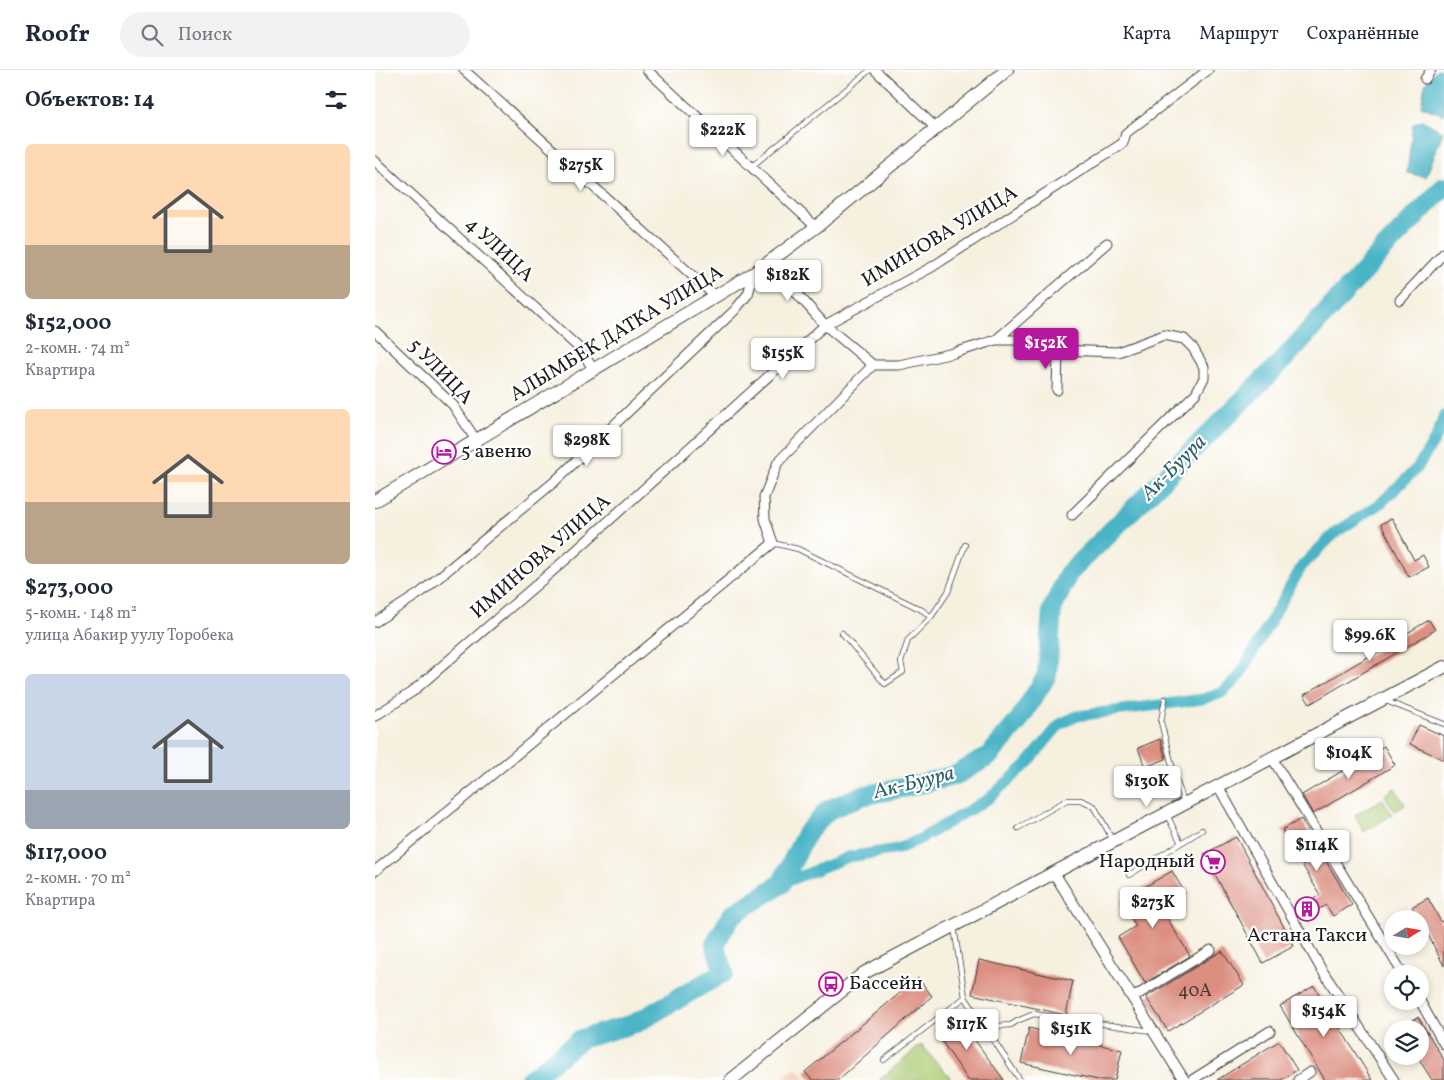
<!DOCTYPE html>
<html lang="ru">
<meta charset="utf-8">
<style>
:root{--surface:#fff;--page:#f2f2f3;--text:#1f2937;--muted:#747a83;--line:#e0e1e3;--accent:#b5179e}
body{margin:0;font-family:Vollkorn,serif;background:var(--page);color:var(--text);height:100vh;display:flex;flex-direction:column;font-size:19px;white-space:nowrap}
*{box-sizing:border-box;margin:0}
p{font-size:16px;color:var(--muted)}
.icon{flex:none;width:28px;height:28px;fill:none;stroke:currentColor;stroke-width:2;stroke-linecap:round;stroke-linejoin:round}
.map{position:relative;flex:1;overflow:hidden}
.side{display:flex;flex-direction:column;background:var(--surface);width:375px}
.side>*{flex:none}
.needle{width:32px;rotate:79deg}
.tools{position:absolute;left:1009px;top:840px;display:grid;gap:10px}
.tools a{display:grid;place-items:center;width:45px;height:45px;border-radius:50%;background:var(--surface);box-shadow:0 2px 8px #0003;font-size:25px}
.price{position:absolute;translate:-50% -42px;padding:0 11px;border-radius:5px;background:#fff;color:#222;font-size:16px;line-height:32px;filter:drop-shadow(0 1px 2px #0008)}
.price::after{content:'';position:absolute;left:50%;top:30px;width:15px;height:11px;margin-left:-8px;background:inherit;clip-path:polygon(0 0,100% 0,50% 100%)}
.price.current{background:var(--accent);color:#fff}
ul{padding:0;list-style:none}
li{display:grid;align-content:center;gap:10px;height:265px;padding:0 25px}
li span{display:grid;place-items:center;height:155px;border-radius:8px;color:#555}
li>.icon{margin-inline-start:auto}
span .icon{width:90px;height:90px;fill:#fffc;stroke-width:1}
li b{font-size:21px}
h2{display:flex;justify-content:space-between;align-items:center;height:60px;padding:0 25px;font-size:21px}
header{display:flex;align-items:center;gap:30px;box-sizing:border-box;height:70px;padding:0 25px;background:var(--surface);border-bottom:1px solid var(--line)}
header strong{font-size:24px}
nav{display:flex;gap:28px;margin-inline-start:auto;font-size:18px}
.search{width:350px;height:45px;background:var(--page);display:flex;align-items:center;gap:12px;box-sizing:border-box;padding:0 18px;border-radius:28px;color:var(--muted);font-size:19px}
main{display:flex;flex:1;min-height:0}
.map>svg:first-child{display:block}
.built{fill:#f5d2c2}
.green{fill:#abcb74;stroke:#647448}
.water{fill:#49b4c6;stroke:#326871}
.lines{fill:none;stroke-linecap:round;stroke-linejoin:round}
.canal{stroke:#49b4c6;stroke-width:11}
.river{stroke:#49b4c6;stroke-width:20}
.building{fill:#dc8e80}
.service-casing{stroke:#3d3c39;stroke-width:6}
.minor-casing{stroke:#3d3c39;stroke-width:11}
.tertiary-casing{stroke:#3d3c39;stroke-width:12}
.secondary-casing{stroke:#3d3c39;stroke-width:14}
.service{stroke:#fff;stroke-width:4.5}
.minor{stroke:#fff;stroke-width:9}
.tertiary{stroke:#fff;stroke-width:10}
.secondary{stroke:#fff;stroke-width:12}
.labels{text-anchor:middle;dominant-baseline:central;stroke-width:4.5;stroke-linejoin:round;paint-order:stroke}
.number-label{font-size:18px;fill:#4c3835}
.street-label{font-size:20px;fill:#1c1c1c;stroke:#fff}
.poi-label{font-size:20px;fill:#1c1c1c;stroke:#fff;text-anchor:start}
.water-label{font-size:21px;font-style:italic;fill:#306068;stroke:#fff}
</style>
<header>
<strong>Roofr</strong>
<div class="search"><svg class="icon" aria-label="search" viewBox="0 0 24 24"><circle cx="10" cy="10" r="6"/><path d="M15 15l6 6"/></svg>Поиск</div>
<nav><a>Карта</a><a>Маршрут</a><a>Сохранённые</a></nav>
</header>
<main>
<section class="side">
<h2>Объектов: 14<svg class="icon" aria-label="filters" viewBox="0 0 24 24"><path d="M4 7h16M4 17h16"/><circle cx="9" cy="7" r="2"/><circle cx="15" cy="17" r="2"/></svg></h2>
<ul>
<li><span style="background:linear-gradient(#ffd9b3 65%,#b9a48a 0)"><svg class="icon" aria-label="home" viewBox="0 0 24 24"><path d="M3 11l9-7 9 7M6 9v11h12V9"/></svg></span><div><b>$152,000</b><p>2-комн. · 74 m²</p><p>Квартира</p></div></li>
<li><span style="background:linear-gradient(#ffd9b3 60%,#b9a48a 0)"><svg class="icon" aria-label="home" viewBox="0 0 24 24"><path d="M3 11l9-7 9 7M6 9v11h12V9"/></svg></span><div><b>$273,000</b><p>5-комн. · 148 m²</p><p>улица Абакир уулу Торобека</p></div></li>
<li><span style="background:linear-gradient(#c9d6e8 75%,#9aa5b1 0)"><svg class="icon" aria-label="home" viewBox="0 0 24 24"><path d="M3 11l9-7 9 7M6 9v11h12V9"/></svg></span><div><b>$117,000</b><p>2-комн. · 70 m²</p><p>Квартира</p></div></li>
</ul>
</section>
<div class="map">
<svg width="1069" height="1010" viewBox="0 0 1069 1010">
<rect width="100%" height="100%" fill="#fff"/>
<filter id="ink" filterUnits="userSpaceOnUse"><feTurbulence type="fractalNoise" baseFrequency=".02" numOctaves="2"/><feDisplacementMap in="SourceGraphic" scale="10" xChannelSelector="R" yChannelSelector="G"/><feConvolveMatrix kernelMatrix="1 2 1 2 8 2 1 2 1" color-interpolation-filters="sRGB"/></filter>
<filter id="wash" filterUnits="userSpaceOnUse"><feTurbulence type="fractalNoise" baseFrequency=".0096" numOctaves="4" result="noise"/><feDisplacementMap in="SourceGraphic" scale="20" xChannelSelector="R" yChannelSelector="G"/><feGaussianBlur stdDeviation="1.12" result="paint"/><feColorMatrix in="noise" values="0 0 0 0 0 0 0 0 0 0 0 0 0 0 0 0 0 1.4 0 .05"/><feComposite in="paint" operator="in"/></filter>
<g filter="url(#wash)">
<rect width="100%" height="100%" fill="#f6f0df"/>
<path class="built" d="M421,997L432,1010H406Z"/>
<path class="green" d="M1020,718L1030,735L1019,742L1010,725Z
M1008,729L1017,745L989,762L980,745Z
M546,975L575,1007L574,1010H504Z"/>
<path class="water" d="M1061,0H1069V45L1046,36L1050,14Z
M1047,50L1068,62L1051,107L1032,103L1038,54Z"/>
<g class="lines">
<path class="canal" d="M406,814L473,787L523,779L547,768L613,729L652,694L685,654L702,646L828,629L847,623L863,608L927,496L960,463L1006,433L1042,398L1061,368L1069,346"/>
<path class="river" d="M154,1010L206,969L261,953L349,902L340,874L357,845L406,814L431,764L453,740L486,726L537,716L581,705L614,686L643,652L672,605L677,540L693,504L909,289L1008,180L1069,117"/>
</g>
<g id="blocks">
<path class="building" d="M1017,448L1039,490L1048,485L1054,497L1034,507L1006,454Z
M1054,550L1060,560L935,634L929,625Z
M1044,655L1069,666V690L1035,674Z
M785,669L791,689L770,697L763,678Z
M1009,676L1020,695L938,744L927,725Z
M926,749L977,835L958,846L951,835L930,847L925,837L945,825L907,760Z
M861,767L919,876L888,893L829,784Z
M797,801L810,823L786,838L815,886L770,913L743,867L761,856L746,831Z
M1053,828L1066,852L1069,851V896L1045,849L1037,837Z
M847,881L869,915L793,961L771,927Z
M604,890L698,911L691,945L597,924Z
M543,908L557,926L463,1010H437L430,1002Z
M939,916L997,1010H950L905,936Z
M580,943L629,1010H593L560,961Z
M1043,947L1069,990V1010H1057L1045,991V959H1024Z
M654,958L747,980L740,1010H723L646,993Z
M904,971L922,1000L906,1010H842Z"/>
</g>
</g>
<g filter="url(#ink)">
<use href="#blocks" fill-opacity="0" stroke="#3d3c39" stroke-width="1"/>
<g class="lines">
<g class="service-casing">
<path id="service" d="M376,97L495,0
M398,473L423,479L547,540L556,547
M467,563L510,614L528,602L526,592L533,570L556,547L573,522L590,475
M790,629L786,652L799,704L809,732
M1011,631L1069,654
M792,745L806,773
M643,758L692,730H706L719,736L738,770
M754,805L827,760
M579,857L590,927L645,1010
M610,957L636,955L642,951L659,944L776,961
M509,990L590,927"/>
</g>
<g class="minor-casing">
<path id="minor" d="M89,0L340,226
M272,0L441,157
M500,0L561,58
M1050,9L1056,0
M0,91L205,279L219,300
M394,192L450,255L498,295H524L579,283L621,270H646L683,280L743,282L789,265L809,269L818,278L829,297V308L821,323L697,445
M1025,230L1069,183
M0,261L78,335L101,370
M621,270L732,173
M682,320L683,280
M0,552L45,523L179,412L360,240L373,224L379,203
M0,646L37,622L196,485L450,255L557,197L748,73L751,63L833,0
M897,688L1028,904
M843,716L945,897L1019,1010
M0,801L398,473L390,449L389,427L403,392L498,295
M757,928L836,880
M1045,931L1069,974
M817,1010L895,961
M923,1010L935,1002"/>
</g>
<g class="tertiary-casing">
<path id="tertiary" d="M679,803L809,1010"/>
</g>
<g class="secondary-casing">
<path id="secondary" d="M0,431L379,203L441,157L632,0
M356,1010L489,903L1069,597"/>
</g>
<use href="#service" class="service"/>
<use href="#minor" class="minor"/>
<use href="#tertiary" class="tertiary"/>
<use href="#secondary" class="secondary"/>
</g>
</g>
<defs>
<g id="hotel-ring" transform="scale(1.25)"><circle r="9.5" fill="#fff" stroke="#b5179e" stroke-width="1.5"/><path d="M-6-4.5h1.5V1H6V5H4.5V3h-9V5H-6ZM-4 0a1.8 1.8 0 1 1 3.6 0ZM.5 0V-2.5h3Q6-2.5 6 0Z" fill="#b5179e"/></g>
<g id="supermarket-ring" transform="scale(1.25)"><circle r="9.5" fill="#fff" stroke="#b5179e" stroke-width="1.5"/><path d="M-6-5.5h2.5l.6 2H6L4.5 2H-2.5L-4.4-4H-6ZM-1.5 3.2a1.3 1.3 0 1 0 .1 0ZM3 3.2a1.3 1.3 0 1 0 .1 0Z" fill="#b5179e"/></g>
<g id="building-ring" transform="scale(1.25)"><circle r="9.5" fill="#fff" stroke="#b5179e" stroke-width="1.5"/><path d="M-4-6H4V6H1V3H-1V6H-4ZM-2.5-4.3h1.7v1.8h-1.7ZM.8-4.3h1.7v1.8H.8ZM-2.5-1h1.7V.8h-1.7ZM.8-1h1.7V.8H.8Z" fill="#b5179e"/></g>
<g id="bus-ring" transform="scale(1.25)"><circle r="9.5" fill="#fff" stroke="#b5179e" stroke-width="1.5"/><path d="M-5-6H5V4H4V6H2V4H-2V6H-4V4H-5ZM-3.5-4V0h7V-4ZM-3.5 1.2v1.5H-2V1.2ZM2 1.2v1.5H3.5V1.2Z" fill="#b5179e"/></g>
</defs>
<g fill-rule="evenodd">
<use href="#hotel-ring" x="69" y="382"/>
<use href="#supermarket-ring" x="838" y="792"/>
<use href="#building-ring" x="932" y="839"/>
<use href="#bus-ring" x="456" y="914"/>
</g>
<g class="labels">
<g class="number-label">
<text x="820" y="921">40А</text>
</g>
<g class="street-label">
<text transform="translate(565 167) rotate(-31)">ИМИНОВА УЛИЦА</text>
<text transform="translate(124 180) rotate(43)">4 УЛИЦА</text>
<text transform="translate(242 264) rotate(-31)">АЛЫМБЕК ДАТКА УЛИЦА</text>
<text transform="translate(65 302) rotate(46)">5 УЛИЦА</text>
<text transform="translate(166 487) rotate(-41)">ИМИНОВА УЛИЦА</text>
</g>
<g class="poi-label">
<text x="86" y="382">5 авеню</text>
<text x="820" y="792" text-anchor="end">Народный</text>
<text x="932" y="866" text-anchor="middle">Астана Такси</text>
<text x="474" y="914">Бассейн</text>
</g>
<g class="water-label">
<text transform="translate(799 398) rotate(-45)">Ак-Буура</text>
<text transform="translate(539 713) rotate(-14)">Ак-Буура</text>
</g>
</g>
</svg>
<div class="tools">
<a><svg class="needle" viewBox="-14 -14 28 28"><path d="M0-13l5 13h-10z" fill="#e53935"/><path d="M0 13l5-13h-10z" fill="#747a83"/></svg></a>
<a><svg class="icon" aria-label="locate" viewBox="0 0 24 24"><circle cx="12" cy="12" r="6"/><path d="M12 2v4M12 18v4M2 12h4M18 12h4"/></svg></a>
<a><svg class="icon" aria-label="layers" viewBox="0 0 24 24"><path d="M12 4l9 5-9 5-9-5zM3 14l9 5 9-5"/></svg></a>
</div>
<b class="price" style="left:348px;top:87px">$222K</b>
<b class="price" style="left:206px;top:122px">$275K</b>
<b class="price" style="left:413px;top:232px">$182K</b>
<b class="price current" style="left:671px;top:300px">$152K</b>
<b class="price" style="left:408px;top:310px">$155K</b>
<b class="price" style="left:212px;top:397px">$298K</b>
<b class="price" style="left:995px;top:592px">$99.6K</b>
<b class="price" style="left:974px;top:710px">$104K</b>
<b class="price" style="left:772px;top:738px">$130K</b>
<b class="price" style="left:942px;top:802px">$114K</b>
<b class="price" style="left:778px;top:859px">$273K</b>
<b class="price" style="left:949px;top:968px">$154K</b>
<b class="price" style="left:592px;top:981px">$117K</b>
<b class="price" style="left:696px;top:986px">$151K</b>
</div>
</main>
